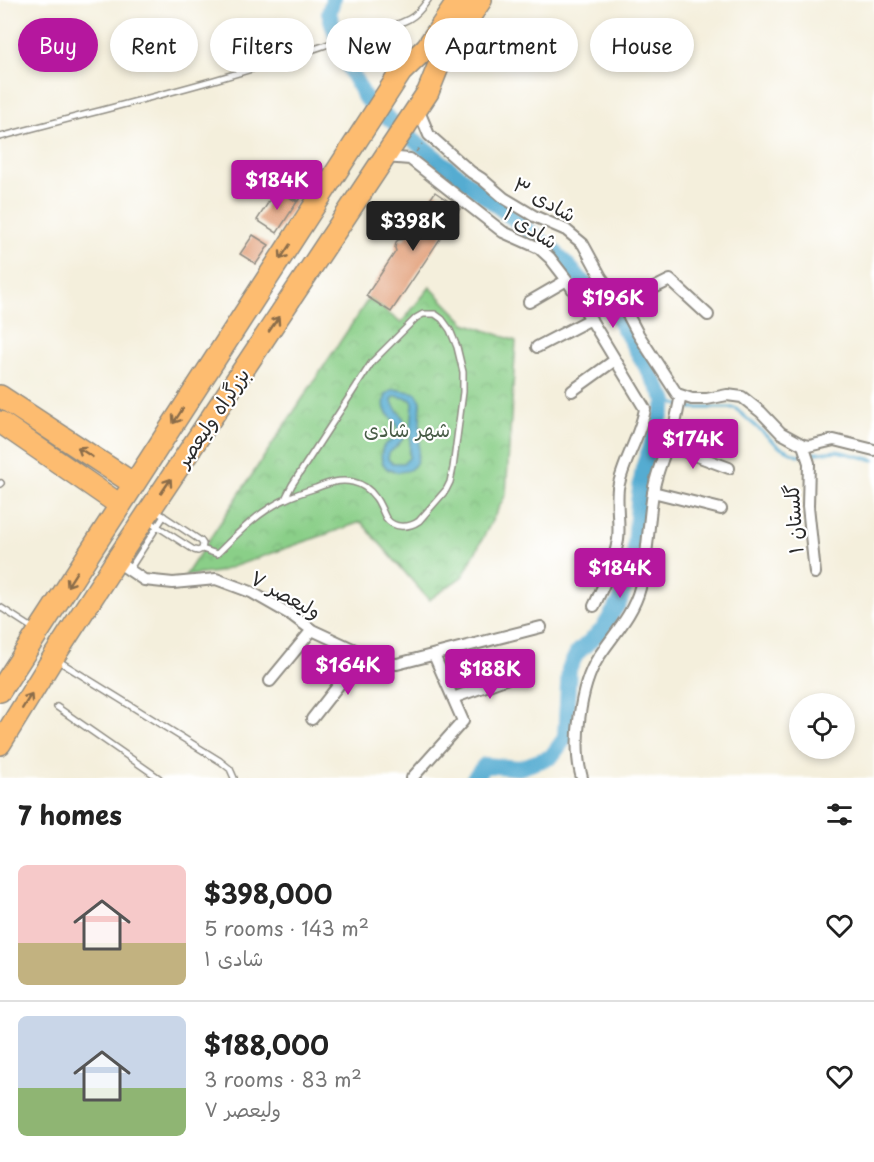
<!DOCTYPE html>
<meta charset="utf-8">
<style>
:root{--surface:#fff;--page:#f2f2f2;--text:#222;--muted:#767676;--line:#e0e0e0;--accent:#b5179e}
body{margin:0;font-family:"Playpen Sans","Playpen Sans Arabic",sans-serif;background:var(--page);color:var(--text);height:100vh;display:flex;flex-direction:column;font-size:22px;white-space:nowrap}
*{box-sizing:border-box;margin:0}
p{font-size:20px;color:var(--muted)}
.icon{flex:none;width:33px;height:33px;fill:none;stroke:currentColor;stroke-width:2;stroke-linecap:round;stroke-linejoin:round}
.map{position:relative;height:778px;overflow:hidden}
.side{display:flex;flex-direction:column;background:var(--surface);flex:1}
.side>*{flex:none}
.guide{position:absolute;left:18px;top:18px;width:838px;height:54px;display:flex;gap:12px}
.fabs{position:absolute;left:789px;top:693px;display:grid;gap:12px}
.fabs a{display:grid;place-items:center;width:66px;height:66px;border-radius:50%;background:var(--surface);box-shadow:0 3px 9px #0003;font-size:30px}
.price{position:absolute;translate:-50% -51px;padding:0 14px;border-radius:6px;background:var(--accent);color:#fff;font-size:20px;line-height:39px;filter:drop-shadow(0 2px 3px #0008)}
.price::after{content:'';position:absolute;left:50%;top:36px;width:18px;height:14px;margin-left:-9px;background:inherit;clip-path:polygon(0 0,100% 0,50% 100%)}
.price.on{background:#222;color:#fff}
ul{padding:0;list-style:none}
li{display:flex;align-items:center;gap:18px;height:150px;padding:0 18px}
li+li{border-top:2px solid var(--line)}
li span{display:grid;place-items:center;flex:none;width:168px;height:120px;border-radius:9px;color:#555}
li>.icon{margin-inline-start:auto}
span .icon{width:72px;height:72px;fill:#fffc;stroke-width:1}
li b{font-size:26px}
h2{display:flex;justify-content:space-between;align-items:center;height:72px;padding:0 18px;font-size:26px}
.tag{padding:0 21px;border-radius:27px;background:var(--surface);box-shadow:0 3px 9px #0003;font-size:21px;line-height:54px}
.tag.on{background:var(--accent);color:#fff}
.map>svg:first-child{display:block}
.park{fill:url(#park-crowns);stroke:#5a7d5a;stroke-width:1.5}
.water{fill:#55acd1;stroke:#406c7e;stroke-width:1.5;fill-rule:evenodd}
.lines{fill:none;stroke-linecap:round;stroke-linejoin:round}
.stream{stroke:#55acd1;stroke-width:3}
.river{stroke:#55acd1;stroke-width:16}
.building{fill:#e3a37e}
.lane-casing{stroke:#908d84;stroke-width:8}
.street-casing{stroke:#908d84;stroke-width:14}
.highway-casing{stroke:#908d84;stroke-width:24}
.path{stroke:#908d84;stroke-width:1.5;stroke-dasharray:4.5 4.5;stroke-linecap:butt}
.lane{stroke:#fff;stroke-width:5}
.street{stroke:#fff;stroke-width:10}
.highway{stroke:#fdbc70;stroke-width:21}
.oneway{stroke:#8a6c4a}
.labels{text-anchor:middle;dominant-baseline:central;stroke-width:4.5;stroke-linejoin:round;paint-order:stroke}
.street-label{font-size:20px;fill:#2b2b2b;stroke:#fff}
.park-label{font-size:20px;fill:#485c47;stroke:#fff}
</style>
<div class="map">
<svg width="874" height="778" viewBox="0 0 874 778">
<defs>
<pattern id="park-crowns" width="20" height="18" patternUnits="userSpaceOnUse" patternTransform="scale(1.5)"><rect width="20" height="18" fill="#8acf88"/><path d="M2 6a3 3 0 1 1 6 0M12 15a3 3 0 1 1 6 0" fill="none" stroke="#77b276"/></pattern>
</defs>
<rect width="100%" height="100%" fill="#fff"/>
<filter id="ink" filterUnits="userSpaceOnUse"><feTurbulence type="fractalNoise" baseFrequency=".0167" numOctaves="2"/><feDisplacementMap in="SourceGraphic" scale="12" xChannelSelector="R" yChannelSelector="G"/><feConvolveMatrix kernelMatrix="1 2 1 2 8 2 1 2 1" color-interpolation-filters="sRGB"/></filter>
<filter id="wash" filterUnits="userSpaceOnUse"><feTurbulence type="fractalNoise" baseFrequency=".008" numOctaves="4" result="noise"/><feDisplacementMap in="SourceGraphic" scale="24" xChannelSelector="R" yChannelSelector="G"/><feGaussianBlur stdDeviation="1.35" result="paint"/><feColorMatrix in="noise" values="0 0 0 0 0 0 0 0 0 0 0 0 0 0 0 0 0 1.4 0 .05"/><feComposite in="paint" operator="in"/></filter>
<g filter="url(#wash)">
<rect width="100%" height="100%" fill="#f4efdc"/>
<path class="park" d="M430,287L465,323L516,341L506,494L463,576L429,600L361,522L218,572L185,576L369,298L401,323Z"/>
<path class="water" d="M394,389L416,393L421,401C420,413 421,454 416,463C411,474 390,475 384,465C380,460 381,452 383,447C386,443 391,442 394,438C406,423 387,419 385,409C383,404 385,399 386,394ZM395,396L410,399L413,403L409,458L404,463H392L388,459L389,453C401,444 412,432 402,416C398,410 393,408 392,400Z"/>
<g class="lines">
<path class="stream" d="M666,401L689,408H735L778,446L797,455L837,451L874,460"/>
<path class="river" d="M333,0L329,13L342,55L365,98L415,141L554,251L617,317L666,401L643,468L638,503L635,547L633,565L620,601L602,630L577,653L569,669L565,738L551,757L519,768L485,765L474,778"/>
</g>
<g id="blocks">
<path class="building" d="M300,180L308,186L298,201L290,195Z
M277,189L297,202L277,233L257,220Z
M435,192L460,209L391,312L366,296L396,251L395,248L396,242L398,240L404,239Z
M253,235L269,245L256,264L240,254Z"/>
</g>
</g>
<g filter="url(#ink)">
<use href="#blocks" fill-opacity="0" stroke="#908d84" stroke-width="1.5"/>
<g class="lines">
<g class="lane-casing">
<path id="lane" d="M0,137C115,106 232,79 343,39C364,31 389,30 409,19C417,15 423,7 428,0
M0,484L1,483
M149,521L194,550L198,551L202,549L203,544L201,541L156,511
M202,549L217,554C237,534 259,511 286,499C296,494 306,491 316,488C328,483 340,479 353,482C362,484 370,490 375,497C380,503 382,511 386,518C394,529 409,528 419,521L446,490L450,482L453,468L463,392V372L457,347L450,330L442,319L435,314H423L416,318L372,362L292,485L285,499
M129,570L164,516
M0,607L34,629
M57,660L220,761L230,769L234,778
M57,707L159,778"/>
</g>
<g class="street-casing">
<path id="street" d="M416,110L421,116L429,135L471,172L482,179L504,198L534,216L566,230L583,244L601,277L628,315L638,334L677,394L692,399H707L727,395L742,397L761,412L781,433L803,445L809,446L834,440L874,450
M385,157L410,159L503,232L539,248L550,258L567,280L645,409C640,437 623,461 618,488C616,505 620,523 618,540C614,563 604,585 594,606
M529,302L567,280
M620,305L670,280L708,315
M537,347L591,319
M572,391L615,360
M668,445L729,468
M803,445L809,463L808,506L815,573
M653,492L721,509
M116,561L144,580L173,583L216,579L251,592L293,616L312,630L383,663L397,664L541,627
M270,681L312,630
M453,698L516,675
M312,719L363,654
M412,778L463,721L434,655
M582,778C572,746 580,686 598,658C613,635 633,615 640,588C648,557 648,524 653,493C656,470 667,450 674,427C677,417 678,407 681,396"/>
</g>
<g class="highway-casing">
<path id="highway" d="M0,396L134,484
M0,422L120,505
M0,691L401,72L427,47L459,0
M0,744L53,658L116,561L428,92L442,57L481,0"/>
</g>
<path class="path" d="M416,152L422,144"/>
<use href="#lane" class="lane"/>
<use href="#street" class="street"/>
<use href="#highway" class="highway"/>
</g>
<defs><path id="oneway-shaft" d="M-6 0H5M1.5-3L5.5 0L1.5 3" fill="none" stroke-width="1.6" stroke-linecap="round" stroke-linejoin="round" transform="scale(1.5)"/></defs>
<g class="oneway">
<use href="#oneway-shaft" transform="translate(285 252) rotate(123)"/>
<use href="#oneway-shaft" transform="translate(274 324) rotate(-56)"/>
<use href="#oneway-shaft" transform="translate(178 416) rotate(123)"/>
<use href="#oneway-shaft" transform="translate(85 452) rotate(-147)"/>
<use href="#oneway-shaft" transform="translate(166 486) rotate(-56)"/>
<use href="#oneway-shaft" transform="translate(72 579) rotate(123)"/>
<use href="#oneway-shaft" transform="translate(27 701) rotate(-58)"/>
</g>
</g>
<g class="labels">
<g class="street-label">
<text transform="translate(545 199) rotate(30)">شادی ۳</text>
<text transform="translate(531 227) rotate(33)">شادی ۱</text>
<text transform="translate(212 417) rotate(-56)">بزرگراه ولیعصر</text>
<text transform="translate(793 519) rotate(-94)">گلستان ۱</text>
<text transform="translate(286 594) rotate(29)">ولیعصر ۷</text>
</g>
<g class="park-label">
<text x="407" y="429">شهر شادی</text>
</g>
</g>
</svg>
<div class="fabs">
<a><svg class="icon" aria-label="locate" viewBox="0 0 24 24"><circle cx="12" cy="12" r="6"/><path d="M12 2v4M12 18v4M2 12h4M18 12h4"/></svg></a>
</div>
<b class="price" style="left:277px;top:211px">$184K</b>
<b class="price on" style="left:413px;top:252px">$398K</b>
<b class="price" style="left:613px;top:329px">$196K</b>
<b class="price" style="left:693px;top:470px">$174K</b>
<b class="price" style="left:620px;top:599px">$184K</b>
<b class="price" style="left:348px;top:696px">$164K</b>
<b class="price" style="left:490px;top:700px">$188K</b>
<div class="guide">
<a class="tag on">Buy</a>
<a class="tag">Rent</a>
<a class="tag">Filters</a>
<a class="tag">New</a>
<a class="tag">Apartment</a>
<a class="tag">House</a>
</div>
</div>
<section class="side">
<h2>7 homes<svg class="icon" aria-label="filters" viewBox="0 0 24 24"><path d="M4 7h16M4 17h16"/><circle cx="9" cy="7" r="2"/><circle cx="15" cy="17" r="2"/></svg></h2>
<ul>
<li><span style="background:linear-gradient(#f6c9c9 65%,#c2b280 0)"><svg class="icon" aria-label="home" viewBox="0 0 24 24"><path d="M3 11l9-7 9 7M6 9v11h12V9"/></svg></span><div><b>$398,000</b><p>5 rooms · 143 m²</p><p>شادی ۱</p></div><svg class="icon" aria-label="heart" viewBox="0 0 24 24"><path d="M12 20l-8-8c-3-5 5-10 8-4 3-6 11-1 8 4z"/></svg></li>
<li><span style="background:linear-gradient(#c9d6e8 60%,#8fb573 0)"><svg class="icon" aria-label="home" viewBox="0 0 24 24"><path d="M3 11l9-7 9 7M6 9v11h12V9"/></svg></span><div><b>$188,000</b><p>3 rooms · 83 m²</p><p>ولیعصر ۷</p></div><svg class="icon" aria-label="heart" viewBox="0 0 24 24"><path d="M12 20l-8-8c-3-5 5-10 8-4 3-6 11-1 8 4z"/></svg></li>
</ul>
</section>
